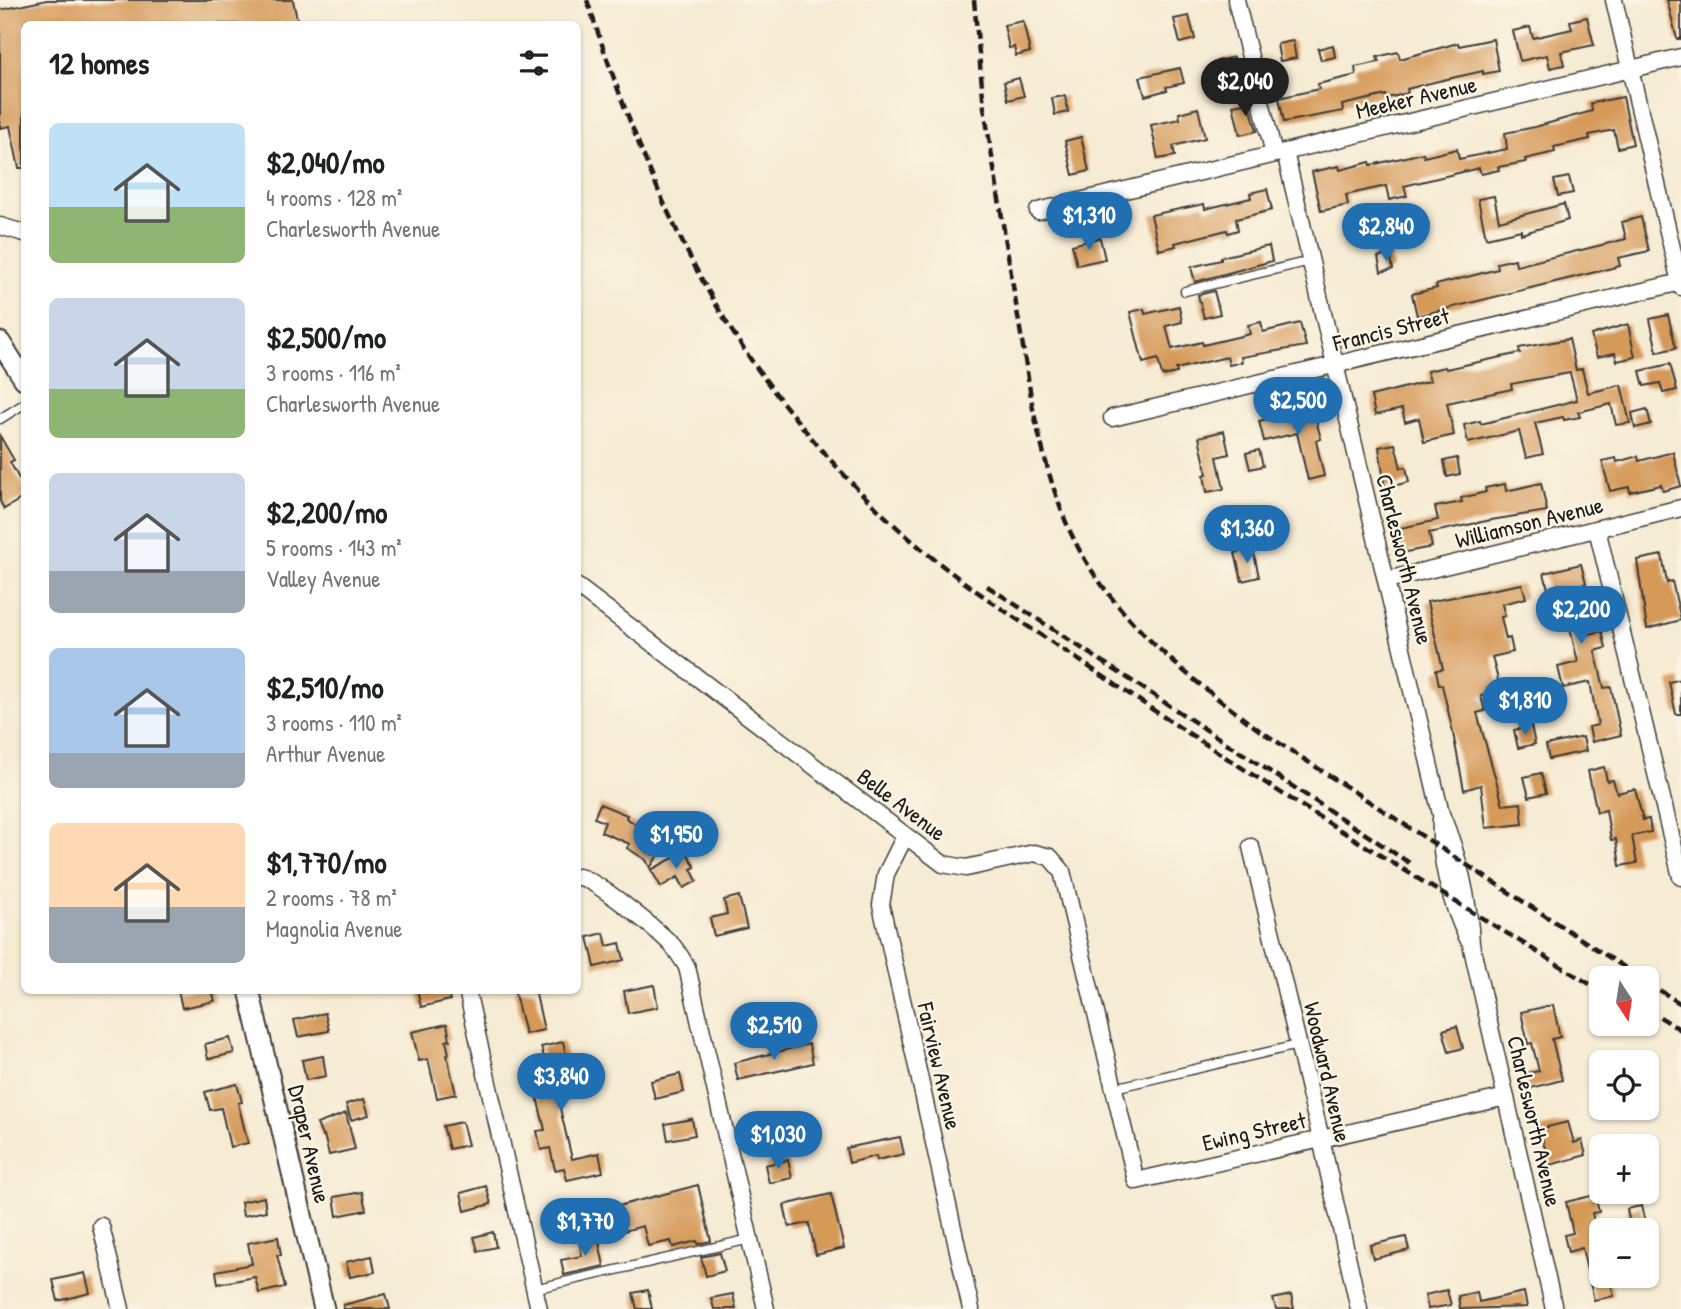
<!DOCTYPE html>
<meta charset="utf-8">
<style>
:root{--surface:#fff;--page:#f6f6f6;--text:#202124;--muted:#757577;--accent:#1f6fb2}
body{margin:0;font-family:"Patrick Hand",sans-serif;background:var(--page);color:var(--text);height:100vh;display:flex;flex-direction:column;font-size:26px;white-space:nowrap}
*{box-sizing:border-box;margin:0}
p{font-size:23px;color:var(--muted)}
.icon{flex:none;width:38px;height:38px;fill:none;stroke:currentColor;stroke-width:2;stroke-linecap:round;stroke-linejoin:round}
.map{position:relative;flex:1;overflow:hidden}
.side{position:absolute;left:21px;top:21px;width:560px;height:973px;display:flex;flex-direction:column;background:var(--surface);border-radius:10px;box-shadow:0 2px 5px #0004}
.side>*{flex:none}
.needle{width:46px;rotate:168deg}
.tools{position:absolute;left:1589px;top:966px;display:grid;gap:14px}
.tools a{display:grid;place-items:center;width:70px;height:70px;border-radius:10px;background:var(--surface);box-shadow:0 2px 5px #0004;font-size:35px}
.price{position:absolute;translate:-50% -60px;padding:0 16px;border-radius:24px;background:var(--accent);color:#fff;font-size:23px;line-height:46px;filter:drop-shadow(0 2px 4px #0008)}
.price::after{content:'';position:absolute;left:50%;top:42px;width:21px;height:16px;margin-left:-10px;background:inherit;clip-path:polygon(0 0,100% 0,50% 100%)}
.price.active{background:#222;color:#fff}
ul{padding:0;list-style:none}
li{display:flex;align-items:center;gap:21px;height:175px;padding:0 28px}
li span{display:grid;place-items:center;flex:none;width:196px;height:140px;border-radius:10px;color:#555}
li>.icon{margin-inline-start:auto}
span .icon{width:84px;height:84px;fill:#fffc;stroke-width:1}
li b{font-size:30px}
h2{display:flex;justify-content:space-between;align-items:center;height:84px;padding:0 28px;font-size:30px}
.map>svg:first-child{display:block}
.building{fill:#d59959}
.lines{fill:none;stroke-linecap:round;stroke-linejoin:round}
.service-casing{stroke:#3d3b37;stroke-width:11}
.minor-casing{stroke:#3d3b37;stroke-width:19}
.tertiary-casing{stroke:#3d3b37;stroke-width:23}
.service{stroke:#fff;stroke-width:8}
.minor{stroke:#fff;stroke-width:16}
.tertiary{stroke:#fff;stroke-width:19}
.rail{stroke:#1c1c1c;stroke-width:4.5;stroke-dasharray:10 5;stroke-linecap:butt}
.labels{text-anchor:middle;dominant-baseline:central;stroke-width:5;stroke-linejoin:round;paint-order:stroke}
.street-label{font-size:23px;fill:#1c1c1c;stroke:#fcf5e5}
</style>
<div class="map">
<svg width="1681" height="1309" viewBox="0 0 1681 1309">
<rect width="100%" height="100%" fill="#fcf5e5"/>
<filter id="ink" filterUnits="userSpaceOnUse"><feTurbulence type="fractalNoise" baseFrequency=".0143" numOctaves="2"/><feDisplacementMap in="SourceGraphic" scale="14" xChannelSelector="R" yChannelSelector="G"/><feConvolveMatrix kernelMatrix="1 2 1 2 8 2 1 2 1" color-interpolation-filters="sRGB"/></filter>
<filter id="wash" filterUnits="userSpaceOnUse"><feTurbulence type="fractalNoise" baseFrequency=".00686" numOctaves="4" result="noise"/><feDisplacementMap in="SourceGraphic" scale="28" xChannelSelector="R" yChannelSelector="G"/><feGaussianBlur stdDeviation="1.57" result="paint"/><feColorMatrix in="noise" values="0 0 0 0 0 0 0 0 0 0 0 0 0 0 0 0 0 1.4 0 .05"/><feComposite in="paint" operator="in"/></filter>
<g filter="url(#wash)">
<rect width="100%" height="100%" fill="#f6ebd3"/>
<g id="blocks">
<path class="building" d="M47,0H293L298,24H24V168H19L10,126L0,128V10Z
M1667,0H1681V39H1677Z
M1189,16L1195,39L1180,43L1174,19Z
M1587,17L1594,45L1561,52L1564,65L1550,68L1547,55L1520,61L1513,31L1530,27L1533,38L1572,29L1570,21Z
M1023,21L1030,52L1016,56L1014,47L1009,48L1004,25Z
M1493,39L1499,71L1483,74V71L1434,82L1407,89L1408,93L1387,98L1386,95L1342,105L1343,111L1284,122L1279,98L1319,89L1318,84L1356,75L1355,67L1379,62L1377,57L1398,52L1400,59L1458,43L1459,46Z
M1293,41L1296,58L1280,61L1277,44Z
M1333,45L1335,57L1321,60L1318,49Z
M1234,57L1239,78L1222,82L1217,61Z
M1180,68L1184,83L1166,87L1167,90L1145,96L1140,77Z
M1019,78L1024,96L1008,100L1004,82Z
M1065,96L1068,112L1055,115L1052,98Z
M1623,97L1633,144L1618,148L1614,130L1589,135L1590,139L1554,147L1555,152L1525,159L1526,162L1498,167L1499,170L1481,174L1479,168L1404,186L1407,196L1389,200L1386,186L1346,195L1348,205L1321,211L1312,172L1339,166L1340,170L1370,162L1371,165L1423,153L1424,157L1457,149L1459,159L1507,149L1505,133L1535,127L1592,111L1591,103Z
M1249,102L1257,131L1240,135L1233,105Z
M1198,108L1205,138L1173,146L1175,156L1158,159L1151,125L1180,119L1179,113Z
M1081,137L1089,171L1073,175L1065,141Z
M1569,177L1573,193L1558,196L1554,180Z
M1267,189L1272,210L1236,219L1238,230L1228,233L1227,230L1175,243L1176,246L1159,250L1151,215L1204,204L1205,209L1251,198L1250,193Z
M1494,196L1499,221L1564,204L1568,220L1521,234V230L1486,238L1478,199Z
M1641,217L1649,251L1618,258L1620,266L1417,316L1412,294L1437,288L1436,285L1498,269L1497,263L1515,259L1516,266L1626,239L1622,222Z
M1100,238L1105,259L1077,265L1072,245Z
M1269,246L1272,261L1195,282L1191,267L1221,260V257Z
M1390,254L1393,269L1381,272L1378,257Z
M1214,291L1220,314L1204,318L1198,295Z
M1179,306L1182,322L1166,326L1172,349L1202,342L1203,345L1250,334L1248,325L1261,322L1263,332L1300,323L1306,346L1241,357L1242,362L1229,365L1227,357L1176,369L1177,373L1162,376L1158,359L1143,363L1130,312L1144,309L1145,314Z
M1668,315L1676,348L1657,352L1650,319Z
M1628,324L1635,357L1617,361L1615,353L1597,357L1591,335Z
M1569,339L1576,370L1582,369L1588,393L1621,385L1630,423L1616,425L1611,404L1578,412L1580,417L1564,420L1563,417L1535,423L1543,454L1526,458L1519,431L1468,443L1464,425L1480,421L1481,424L1577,400L1570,373L1511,384L1512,389L1447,403L1454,435L1424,442L1419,418L1405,422L1402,409L1375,415L1371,396L1430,381L1427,371L1445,367L1446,369L1520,353L1519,348Z
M1670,364L1677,390L1663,393L1660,383L1644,386L1640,371Z
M1313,408L1321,439L1316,441L1324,476L1308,480L1297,433L1264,441L1259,421Z
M1647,409L1651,424L1635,428L1632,413Z
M1224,431L1229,454L1217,457L1224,489L1207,492L1204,475L1207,474L1199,437Z
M0,436L14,460L10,462L24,488V497L4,509L0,501Z
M1395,444L1401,468L1406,467L1409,482L1385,488L1379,447Z
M1259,450L1263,466L1250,469L1246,453Z
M1673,452L1681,486L1663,491L1661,485L1630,492L1629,487L1610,491L1602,461L1616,458L1617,462L1638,456L1639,461Z
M1457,458L1460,474L1447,477L1444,461Z
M1541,483L1547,511L1491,520L1429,533L1432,547L1401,553L1396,529L1438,520L1435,507L1462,502L1461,498L1486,492L1485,488L1505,484L1506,491Z
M1253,549L1259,577L1242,581L1235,553Z
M1662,555L1667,583L1672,581L1681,620L1647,629L1637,560Z
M1581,564L1586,583L1579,585L1590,634L1602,631L1606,648L1595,651L1604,688L1611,687L1621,735L1592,742L1589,727L1598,725L1590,682L1563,688L1558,667L1578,662L1568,620L1547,625L1542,603L1551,601L1544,573Z
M1522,584L1526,598L1502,604L1505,616L1501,617L1506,639L1510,638L1513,652L1492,657L1501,691L1481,696L1485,711L1477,713L1503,805L1521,803L1523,824L1486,828L1481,785L1464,790L1452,728L1442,685H1439L1436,670L1443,669L1427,602Z
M1681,679V714H1676L1669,682Z
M1531,726L1535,744L1518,748L1514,730Z
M1583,737L1586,751L1549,759L1546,745Z
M1604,767L1607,781L1613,780L1617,793L1635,789L1643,820L1649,819L1651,832L1632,836L1637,863L1620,866L1616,839L1611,840L1606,810L1597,812L1588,771Z
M1541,773L1546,793L1529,797L1524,777Z
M600,804L627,815L626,818L666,843L650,868L646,860L627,848L630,844L601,832L605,822L594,818Z
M686,851L695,867L691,869L697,881L684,888L678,877L661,887L651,870Z
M739,896L747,928L714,936L710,918L727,914L724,900Z
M604,933L607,946L620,943L624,960L595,967L588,937Z
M654,985L658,1007L628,1013L624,991Z
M178,990H212L215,1001L182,1008Z
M417,990H447L450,1000L421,1007Z
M514,990H535L544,1030L525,1034Z
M1553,1005L1560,1037L1552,1039L1562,1080L1527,1089L1524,1074L1539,1071L1532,1043L1528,1044L1521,1012Z
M325,1013L329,1031L298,1037L294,1020Z
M447,1024L450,1040L446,1041L449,1054L447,1055L456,1094L437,1098L428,1059L419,1061L412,1032Z
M1457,1026L1463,1048L1449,1052L1443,1030Z
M230,1038L234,1053L208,1059L205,1044Z
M563,1042L571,1076L581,1074L586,1093L558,1100L572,1159L599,1153L603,1172L567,1180L564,1168L555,1170L550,1148L541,1150L537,1131L545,1130L537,1097L547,1095L542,1073L537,1074L533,1060L544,1057L541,1047Z
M809,1044L813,1063L738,1080L734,1063Z
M323,1056L326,1076L306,1080L302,1060Z
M680,1074L684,1092L655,1099L651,1081Z
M237,1084L242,1102L238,1103L248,1143L230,1147L221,1108L210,1110L205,1092Z
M364,1099L369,1115L351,1120L346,1104Z
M346,1113L355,1149L329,1155L324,1135L322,1136L317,1124Z
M692,1119L695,1135L668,1140L665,1124Z
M462,1122L468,1145L449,1149L443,1126Z
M1568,1122L1574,1143L1582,1140L1586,1155L1550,1165L1539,1129Z
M900,1137L904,1154L877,1160L876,1156L849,1163L846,1148Z
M788,1160L792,1178L769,1183L765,1165Z
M698,1185L711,1241L698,1244L697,1241L673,1247L671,1241L648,1246L643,1226L608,1235L603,1210Z
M486,1186L491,1204L465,1211L461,1193Z
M362,1192L366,1210L337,1216L334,1197Z
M831,1194L844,1248L816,1255L809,1223L789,1227L784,1205Z
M1595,1195L1599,1212L1592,1213L1601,1255V1276H1609L1614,1296L1594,1300L1582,1248L1568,1252L1564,1235L1573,1233L1566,1202Z
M264,1197L266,1211L243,1216L241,1202Z
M1641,1206L1645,1222L1630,1225L1627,1209Z
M493,1232L496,1247L478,1251L474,1237Z
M278,1237L281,1255H277L285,1287L259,1293L255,1277L218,1284L216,1271L252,1264L248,1243Z
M598,1237L604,1266L564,1275L561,1260L582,1256L579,1241Z
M1406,1237L1409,1250L1373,1259L1370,1245Z
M720,1253L725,1271L706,1276L701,1257Z
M372,1256L375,1272L350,1277L346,1262Z
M85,1273L90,1293L58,1301L53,1280Z
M648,1290L652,1309H637L633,1293Z
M1447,1290L1451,1305L1428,1309L1425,1295Z
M1477,1292L1479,1302L1524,1292L1527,1307L1460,1309L1458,1296Z
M386,1294L390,1309H344L343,1305Z
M733,1294L736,1309H714L711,1298Z
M1291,1295L1294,1309H1276L1273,1299Z"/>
</g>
</g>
<g filter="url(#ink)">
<use href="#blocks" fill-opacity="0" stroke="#3d3b37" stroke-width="2"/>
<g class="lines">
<g class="service-casing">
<path id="service" d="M1185,291L1310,261
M0,419L24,404
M1114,1088L1298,1045
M534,1289L750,1239"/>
</g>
<g class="minor-casing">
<path id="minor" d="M1236,0L1274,154
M1614,0L1681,287
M1285,152C1335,373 1390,593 1441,814C1458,854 1469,900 1471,944L1554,1309
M1038,211L1681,57
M0,226L24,233
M1112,418L1681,282
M1597,529L1681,877
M1387,580L1681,508
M578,587L943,864L966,868L1034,853L1050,857L1062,871L1136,1181L1506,1097
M1441,818C1439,858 1450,903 1468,939
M905,836L886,874L881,905L971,1309
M1251,847L1321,1139L1359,1309
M578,877C592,876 658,931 671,944C677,950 682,959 687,967L766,1309
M467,990L539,1309
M101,1226L121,1309"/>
</g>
<g class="tertiary-casing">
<path id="tertiary" d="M0,342L24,379
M249,990L324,1309"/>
</g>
<use href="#service" class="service"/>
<use href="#minor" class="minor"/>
<use href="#tertiary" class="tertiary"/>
<path class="rail" d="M587,0C632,136 685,275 773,390C819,450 870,507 929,555C988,603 1053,642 1116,685C1275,792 1438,891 1601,991
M974,0L984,107L1033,409C1041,444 1049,478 1062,512C1097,606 1181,672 1259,730L1641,978
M987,586L1411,864
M1647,982L1681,1004
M1647,1009L1681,1030"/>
</g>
</g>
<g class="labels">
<g class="street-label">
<text transform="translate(1416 97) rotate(-13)">Meeker Avenue</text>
<text transform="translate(1391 329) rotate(-14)">Francis Street</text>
<text transform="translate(1529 522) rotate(-14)">Williamson Avenue</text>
<text transform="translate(1405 559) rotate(76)">Charlesworth Avenue</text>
<text transform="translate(902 804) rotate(37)">Belle Avenue</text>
<text transform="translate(940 1066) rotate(77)">Fairview Avenue</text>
<text transform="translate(1328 1072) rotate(77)">Woodward Avenue</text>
<text transform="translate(1535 1121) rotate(77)">Charlesworth Avenue</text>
<text transform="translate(1254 1131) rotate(-13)">Ewing Street</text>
<text transform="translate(310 1144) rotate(77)">Draper Avenue</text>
</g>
</g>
</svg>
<div class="tools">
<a><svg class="needle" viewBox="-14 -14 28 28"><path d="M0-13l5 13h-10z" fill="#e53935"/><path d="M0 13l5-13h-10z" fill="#757577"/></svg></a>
<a><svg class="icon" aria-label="locate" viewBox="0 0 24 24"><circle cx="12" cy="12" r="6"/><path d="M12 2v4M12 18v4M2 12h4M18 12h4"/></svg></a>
<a>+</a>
<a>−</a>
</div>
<b class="price active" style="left:1245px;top:118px">$2,040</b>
<b class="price" style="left:1089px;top:252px">$1,310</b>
<b class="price" style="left:1386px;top:263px">$2,840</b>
<b class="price" style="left:1298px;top:437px">$2,500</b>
<b class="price" style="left:1247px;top:565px">$1,360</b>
<b class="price" style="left:1581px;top:646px">$2,200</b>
<b class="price" style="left:1525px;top:737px">$1,810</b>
<b class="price" style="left:676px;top:871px">$1,950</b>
<b class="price" style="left:774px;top:1062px">$2,510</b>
<b class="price" style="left:561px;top:1113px">$3,840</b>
<b class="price" style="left:778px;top:1171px">$1,030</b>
<b class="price" style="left:585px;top:1258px">$1,770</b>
<section class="side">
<h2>12 homes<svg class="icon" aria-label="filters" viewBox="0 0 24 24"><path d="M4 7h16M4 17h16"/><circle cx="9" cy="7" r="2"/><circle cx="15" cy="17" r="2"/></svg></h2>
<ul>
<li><span style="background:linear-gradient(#bfe0f5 60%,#8fb573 0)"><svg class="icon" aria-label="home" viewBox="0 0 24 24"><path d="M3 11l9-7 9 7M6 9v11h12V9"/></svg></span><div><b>$2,040/mo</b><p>4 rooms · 128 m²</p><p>Charlesworth Avenue</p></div></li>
<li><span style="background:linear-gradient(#c9d6e8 65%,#8fb573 0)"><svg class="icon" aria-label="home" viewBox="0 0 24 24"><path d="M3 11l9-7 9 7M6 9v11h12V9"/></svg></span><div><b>$2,500/mo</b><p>3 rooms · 116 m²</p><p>Charlesworth Avenue</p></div></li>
<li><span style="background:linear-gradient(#c9d6e8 70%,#9aa5b1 0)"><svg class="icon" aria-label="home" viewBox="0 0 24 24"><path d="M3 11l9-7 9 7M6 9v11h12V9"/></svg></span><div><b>$2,200/mo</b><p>5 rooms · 143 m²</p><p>Valley Avenue</p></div></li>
<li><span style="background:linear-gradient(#a9c7e8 75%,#9aa5b1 0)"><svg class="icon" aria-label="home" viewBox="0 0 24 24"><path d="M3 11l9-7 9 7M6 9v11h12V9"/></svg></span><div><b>$2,510/mo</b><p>3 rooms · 110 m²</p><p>Arthur Avenue</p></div></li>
<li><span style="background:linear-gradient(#ffd9b3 60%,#9aa5b1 0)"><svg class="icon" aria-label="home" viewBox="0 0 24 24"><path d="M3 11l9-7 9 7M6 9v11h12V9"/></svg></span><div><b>$1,770/mo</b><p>2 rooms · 78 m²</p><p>Magnolia Avenue</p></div></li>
</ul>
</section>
</div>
